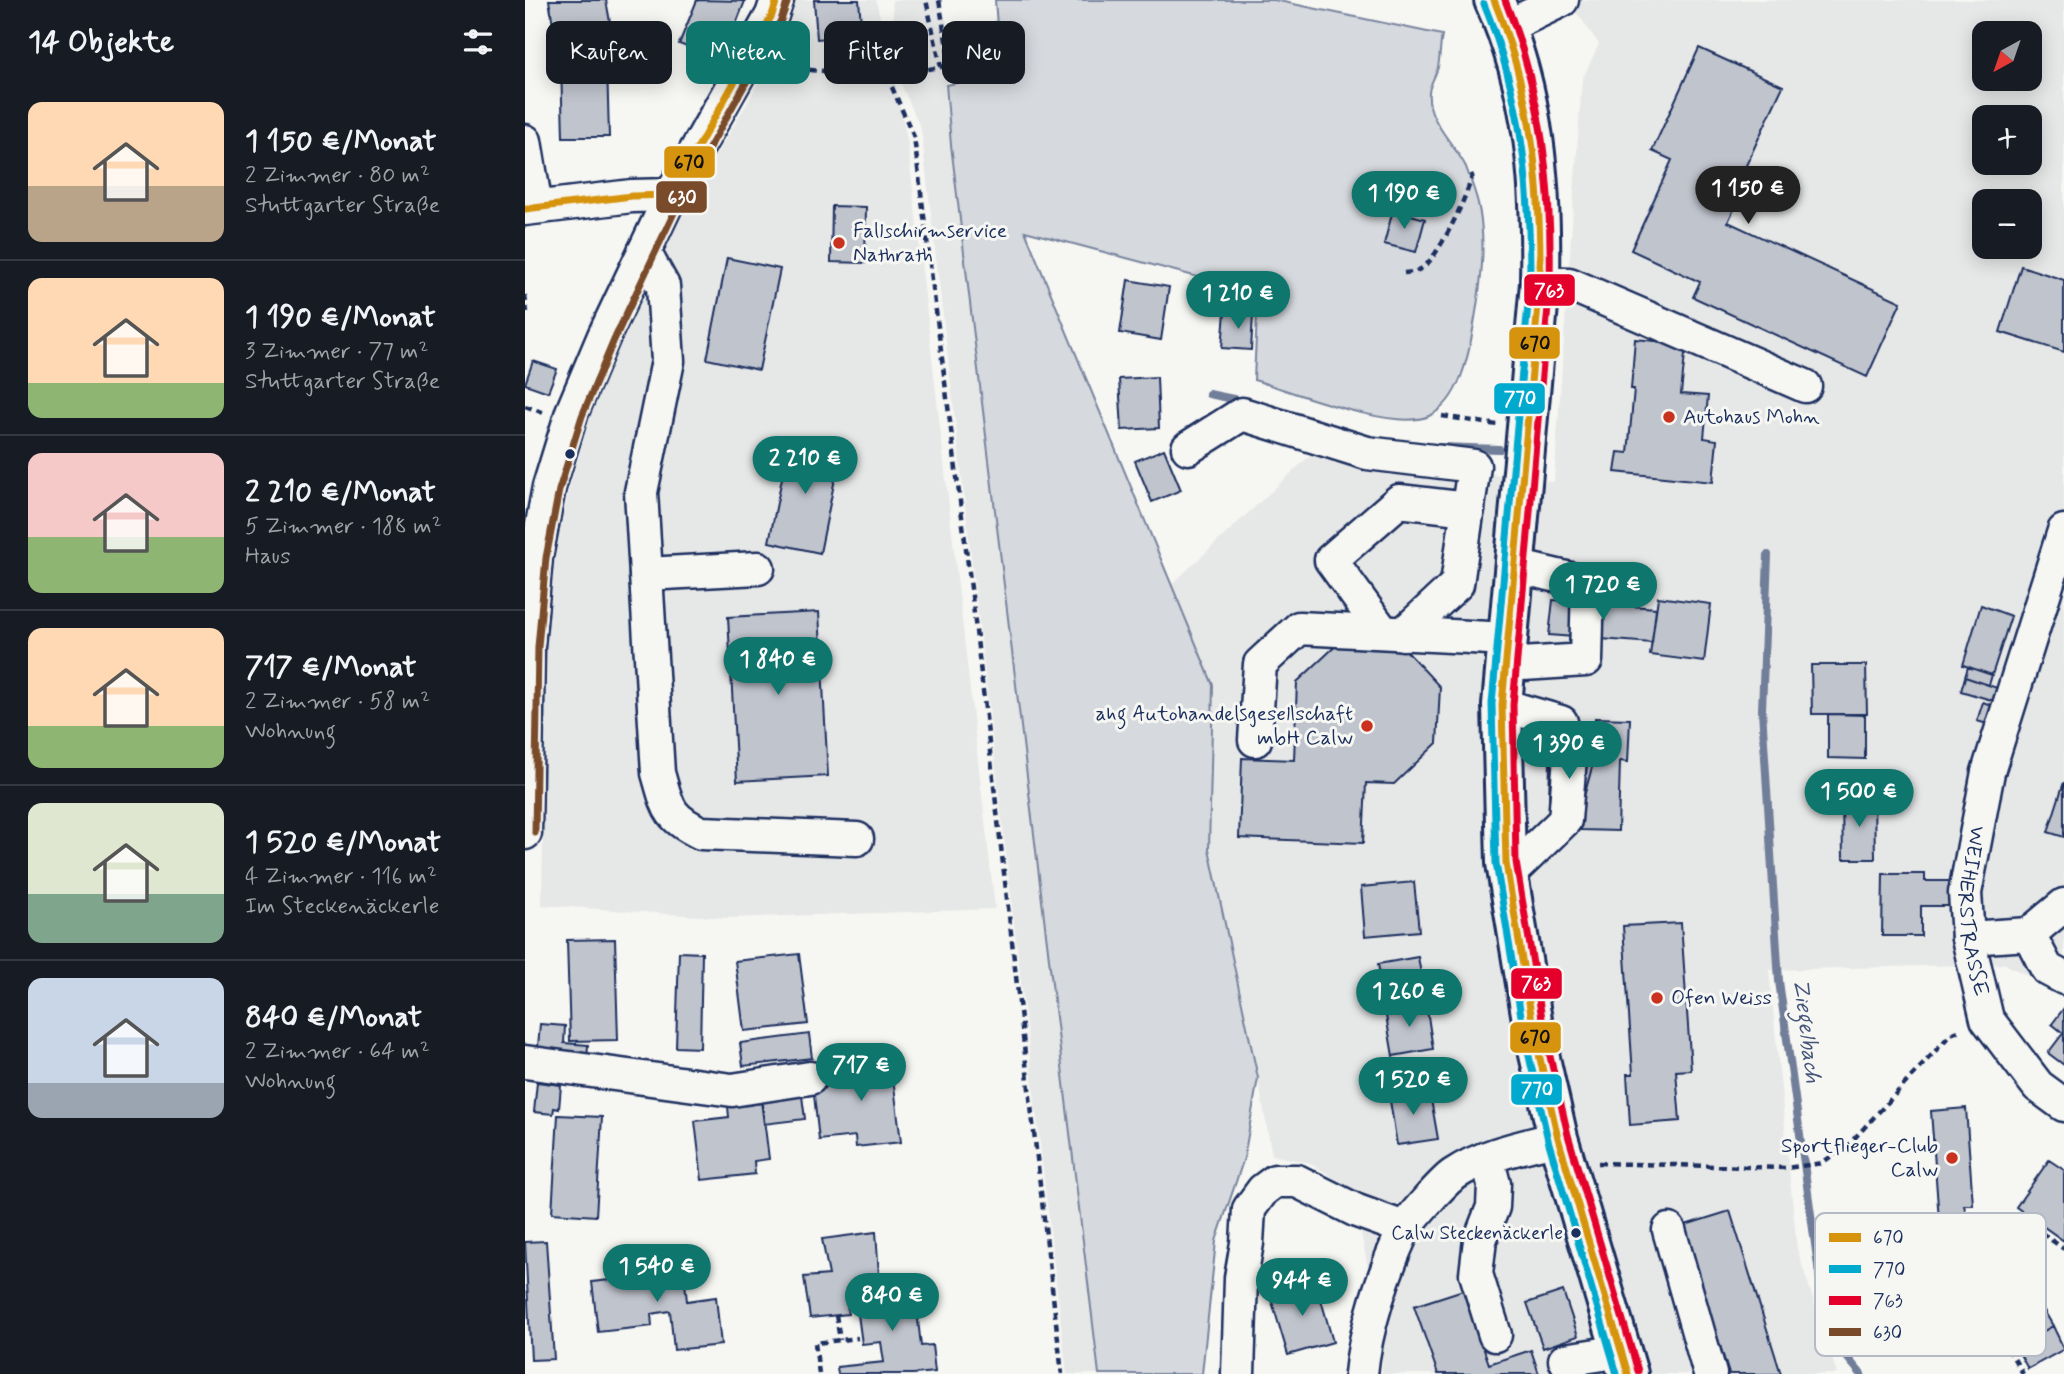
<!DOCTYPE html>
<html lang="de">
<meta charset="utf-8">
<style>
:root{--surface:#171b24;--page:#242831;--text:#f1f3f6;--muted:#9ea1a6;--line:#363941;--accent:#0f766e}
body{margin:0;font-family:Mynerve,sans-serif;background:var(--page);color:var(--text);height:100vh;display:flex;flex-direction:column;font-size:26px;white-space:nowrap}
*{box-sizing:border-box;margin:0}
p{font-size:23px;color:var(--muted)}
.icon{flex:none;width:38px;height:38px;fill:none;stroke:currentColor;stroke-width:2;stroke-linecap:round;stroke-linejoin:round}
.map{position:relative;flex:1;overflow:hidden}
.panel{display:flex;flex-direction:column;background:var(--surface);width:525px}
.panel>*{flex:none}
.banner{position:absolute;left:21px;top:21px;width:665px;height:63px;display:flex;gap:14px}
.needle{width:46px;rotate:220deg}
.controls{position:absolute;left:1447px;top:21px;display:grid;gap:14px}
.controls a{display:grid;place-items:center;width:70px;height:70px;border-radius:14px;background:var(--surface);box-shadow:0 4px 18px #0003;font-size:35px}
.price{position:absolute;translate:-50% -60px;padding:0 16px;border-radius:24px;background:var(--accent);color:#fff;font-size:23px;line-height:46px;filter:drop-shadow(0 2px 4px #0008)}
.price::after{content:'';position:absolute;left:50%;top:42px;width:21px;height:16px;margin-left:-10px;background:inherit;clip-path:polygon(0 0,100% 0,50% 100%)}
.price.current{background:#222;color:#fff}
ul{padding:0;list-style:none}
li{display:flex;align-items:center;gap:21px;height:175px;padding:0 28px}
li+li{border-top:2px solid var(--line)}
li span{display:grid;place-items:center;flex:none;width:196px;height:140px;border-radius:14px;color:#555}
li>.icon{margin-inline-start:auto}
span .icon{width:84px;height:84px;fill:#fffc;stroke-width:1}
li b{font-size:30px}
h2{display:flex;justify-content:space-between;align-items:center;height:84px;padding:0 28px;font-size:30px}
.chip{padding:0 24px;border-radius:14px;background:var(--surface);box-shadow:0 4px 18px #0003;font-size:24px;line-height:63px}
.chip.current{background:var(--accent);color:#fff}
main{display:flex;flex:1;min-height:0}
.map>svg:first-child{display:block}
.built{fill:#e6e7e7;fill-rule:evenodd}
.green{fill:#d6d9dd;stroke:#78849e;stroke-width:2}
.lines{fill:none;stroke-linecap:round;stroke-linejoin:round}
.stream{stroke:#717e99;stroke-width:8}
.building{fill:#c0c4cd;stroke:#1b2f5e;stroke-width:2}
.minor-casing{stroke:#1b2f5e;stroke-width:37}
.major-casing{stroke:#1b2f5e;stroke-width:44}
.path{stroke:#1b2f5e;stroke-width:4.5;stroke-dasharray:7 5;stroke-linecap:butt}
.minor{stroke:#f6f6f2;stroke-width:32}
.major{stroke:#f6f6f2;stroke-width:38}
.bus-1-casing{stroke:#f6f6f2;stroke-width:12}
.bus-2-casing{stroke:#f6f6f2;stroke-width:12}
.bus-3-casing{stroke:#f6f6f2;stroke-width:12}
.bus-4-casing{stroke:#f6f6f2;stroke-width:12}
.bus-1{stroke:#d6940e;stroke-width:7}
.bus-2{stroke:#00a9ce;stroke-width:7}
.bus-3{stroke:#e4002b;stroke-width:7}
.bus-4{stroke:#7a4b2a;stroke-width:7}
.poi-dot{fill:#c8321e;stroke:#f6f6f2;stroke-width:2.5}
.bus-dot{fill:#1b2f5e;stroke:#f6f6f2;stroke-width:2.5}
.labels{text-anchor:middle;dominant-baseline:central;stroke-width:6;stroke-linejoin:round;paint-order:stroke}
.bus-label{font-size:19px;fill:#1b2f5e;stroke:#f6f6f2;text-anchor:end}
.poi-label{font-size:21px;fill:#1b2f5e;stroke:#f6f6f2;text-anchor:start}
.street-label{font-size:21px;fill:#1b2f5e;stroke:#f6f6f2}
.water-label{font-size:23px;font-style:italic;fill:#46567b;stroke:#f6f6f2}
.key{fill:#f6f6f2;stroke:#b4bac6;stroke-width:2}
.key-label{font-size:19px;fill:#1b2f5e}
.line-badge{stroke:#f6f6f2;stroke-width:2.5}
.badge-label{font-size:19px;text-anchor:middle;font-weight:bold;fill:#fff}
.pale-badge-label{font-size:19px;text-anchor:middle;font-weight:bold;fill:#111}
</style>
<main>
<section class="panel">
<h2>14 Objekte<svg class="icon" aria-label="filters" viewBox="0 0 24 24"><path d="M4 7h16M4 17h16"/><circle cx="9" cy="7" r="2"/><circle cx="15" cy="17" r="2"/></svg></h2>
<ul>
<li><span style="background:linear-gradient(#ffd9b3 60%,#b9a48a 0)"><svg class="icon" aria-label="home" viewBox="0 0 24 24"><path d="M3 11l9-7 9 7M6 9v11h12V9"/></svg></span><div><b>1 150 €/Monat</b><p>2 Zimmer · 80 m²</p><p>Stuttgarter Straße</p></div></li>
<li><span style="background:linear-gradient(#ffd9b3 75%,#8fb573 0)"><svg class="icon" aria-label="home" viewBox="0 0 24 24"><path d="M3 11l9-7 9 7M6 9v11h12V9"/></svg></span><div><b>1 190 €/Monat</b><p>3 Zimmer · 77 m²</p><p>Stuttgarter Straße</p></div></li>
<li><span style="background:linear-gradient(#f6c9c9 60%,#8fb573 0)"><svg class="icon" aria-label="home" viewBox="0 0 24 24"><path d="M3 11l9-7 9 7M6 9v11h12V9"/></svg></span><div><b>2 210 €/Monat</b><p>5 Zimmer · 188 m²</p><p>Haus</p></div></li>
<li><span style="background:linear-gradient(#ffd9b3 70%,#8fb573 0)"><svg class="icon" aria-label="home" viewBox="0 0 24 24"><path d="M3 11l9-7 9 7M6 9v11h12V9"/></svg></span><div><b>717 €/Monat</b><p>2 Zimmer · 58 m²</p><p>Wohnung</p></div></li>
<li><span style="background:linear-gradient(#dfe7d0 65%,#7fa58c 0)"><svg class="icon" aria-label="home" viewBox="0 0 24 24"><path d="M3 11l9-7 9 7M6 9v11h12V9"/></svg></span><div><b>1 520 €/Monat</b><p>4 Zimmer · 116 m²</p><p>Im Steckenäckerle</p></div></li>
<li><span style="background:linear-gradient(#c9d6e8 75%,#9aa5b1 0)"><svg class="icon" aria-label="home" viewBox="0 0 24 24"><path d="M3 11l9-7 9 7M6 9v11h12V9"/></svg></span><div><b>840 €/Monat</b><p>2 Zimmer · 64 m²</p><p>Wohnung</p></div></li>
</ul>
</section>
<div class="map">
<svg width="1539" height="1374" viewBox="0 0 1539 1374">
<rect width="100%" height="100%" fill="#f6f6f2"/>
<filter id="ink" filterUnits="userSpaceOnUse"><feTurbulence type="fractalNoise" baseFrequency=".0143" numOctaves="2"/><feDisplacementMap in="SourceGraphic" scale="14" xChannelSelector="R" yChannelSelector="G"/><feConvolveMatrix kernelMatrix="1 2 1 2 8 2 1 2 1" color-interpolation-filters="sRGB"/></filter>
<g filter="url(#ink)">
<path class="built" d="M271,0H351L382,139L470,909L202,918L17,905L21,652L29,563L43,492L65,418L97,341L164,200L224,100L265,21Z
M367,0H415L435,70L419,86L574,1374H542L396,129L374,79Z
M1043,0H1539V995L1480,964L1244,970L1272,1249L1312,1374H857L858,1341L827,1189L785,1163L747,1155L733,1078L684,849L688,685L646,585L789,452L1029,482L1057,80L1074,44ZM1460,33H1505V79H1460ZM1460,117H1505V163H1460ZM1460,201H1505V247H1460Z"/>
<path class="green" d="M470,0H749L917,35C915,46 915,57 913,67C911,75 905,84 904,92C901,120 930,144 941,167C945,178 950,191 953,203C962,243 956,284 949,324C944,354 935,402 904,416C869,432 767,391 729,380L733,293L500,231L688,685L684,849L733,1078L719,1158L691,1241L677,1374H574L426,145L421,85L476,75Z"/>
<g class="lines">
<path class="stream" d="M684,394L723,402
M915,447L974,449
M1243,555L1237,710L1254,981L1300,1317L1316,1350L1336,1374"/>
</g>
<path class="building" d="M24,0H81L85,22L29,31Z
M172,0L220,1L197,60L154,44Z
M289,0H334L337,35L292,39Z
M1174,48L1258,86L1210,189L1217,192L1203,222L1376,302L1342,377L1168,297L1175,282L1106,250L1147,160L1127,151Z
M82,63L84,137H38L36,64Z
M307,206L341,207L340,263L306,262Z
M868,210L900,219L891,252L859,244Z
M202,258L255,269L234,370L182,359Z
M1496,266L1539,280V352L1475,332Z
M603,280L644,287L636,340L595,333Z
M700,312L728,314L726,350L697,348Z
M1110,339L1161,344L1156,394L1183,396L1179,438L1192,440L1188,482L1090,472L1093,452L1103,453L1109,389H1106Z
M8,361L32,369L23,392L0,384Z
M632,377L634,428L597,430L594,379Z
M265,439L316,449L295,553L244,542Z
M639,449L656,490L627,502L610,461Z
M1133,597L1186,604L1179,662L1125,655Z
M1028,600L1131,608L1127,643L1024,635Z
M1456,605L1486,616L1467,675L1438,665Z
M294,612L303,776L212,781L203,617Z
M816,641L874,643L915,687L912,743L869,784L841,783L838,843L714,838L717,758L769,760L772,682Z
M1286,665H1341L1342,714H1287Z
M1443,667L1467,675L1464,685L1440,677Z
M1440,677L1478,690L1473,702L1436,691Z
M1458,702L1471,707L1466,725L1452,721Z
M1303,714L1340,715V759L1303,758Z
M1070,718L1105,719L1103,762L1095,761L1093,831L1056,830L1057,804L1069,760Z
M1025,760H1069L1057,804L1024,803Z
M1539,782V837L1523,832Z
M1317,799H1349L1350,859H1318Z
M1358,874H1400V881H1425V906H1396V936H1357Z
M889,882L894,931L840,936L836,887Z
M1156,923L1166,1070L1151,1071L1155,1121L1105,1125L1102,1074H1108L1098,926Z
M90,939L93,1040L45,1041L42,940Z
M154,952L177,953L175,1048L151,1047Z
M274,954L283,1024L219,1031L210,961Z
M893,957L900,997L860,1004L853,964Z
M901,1003L908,1049L868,1056L860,1010Z
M1539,1008V1032L1538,1033L1527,1024Z
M15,1024L40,1026L39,1043L63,1045L62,1062L12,1058Z
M1539,1032V1065L1523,1053Z
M284,1034L287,1058L218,1066L215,1043Z
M364,1046L376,1142L331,1147L330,1136L294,1140L288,1086L332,1081L328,1050Z
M12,1082L36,1085L34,1109L29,1108L28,1114L9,1112Z
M904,1088L913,1139L872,1145L864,1094Z
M277,1096L280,1119L239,1124L236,1101Z
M237,1103L244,1159L229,1161L230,1174L177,1180L170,1121L204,1117L203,1107Z
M1441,1108L1448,1205H1439L1442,1219L1414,1220L1406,1111Z
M33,1115L77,1117L71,1216L27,1213Z
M1524,1160L1539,1170V1241L1491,1207Z
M1205,1211L1256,1374H1204L1157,1226Z
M351,1232L355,1289L322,1293L323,1314L285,1318L279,1277L304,1275L297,1239Z
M21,1241L29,1359L6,1360L0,1242Z
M157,1255L162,1301L191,1297L196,1345L149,1350L145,1311L126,1314L127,1326L73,1332L67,1282L112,1277L111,1261Z
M791,1282L808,1342L763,1355L745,1295Z
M389,1285L396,1346L407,1345L410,1372L388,1374H313L312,1367L359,1362L356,1342L337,1344L330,1292Z
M938,1290L964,1364L1006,1350L1014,1374H913L889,1306Z
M1038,1291L1053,1336L1018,1348L1002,1303Z
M1516,1305L1528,1326L1491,1347L1479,1326Z
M1528,1326L1539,1349L1503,1369L1491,1347Z"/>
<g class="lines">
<g class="minor-casing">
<g id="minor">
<path d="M981,27L1037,0"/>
<path d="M0,141L11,207"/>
<path d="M0,209L107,196L146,195"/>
<path d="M119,252L138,286L143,361L116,492L133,773C143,807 142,817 176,833L332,839"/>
<path d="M1015,283L1044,284L1280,386"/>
<path d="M663,448L717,414L842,453L949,466L932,584L878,634"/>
<path id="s1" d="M1539,531L1463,772L1440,893L1443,938L1462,1019L1513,1086L1539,1105"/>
<path d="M121,574L233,568"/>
<path d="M858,632L806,560L874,501L943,509"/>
<path d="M981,665L1061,660L1063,583L990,566"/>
<path d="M977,705L1036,722L1045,757L1040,820L983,875"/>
<path d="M730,740L735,664L774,628L983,639"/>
<path d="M0,833L3,646L11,557L24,487L47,412L79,336L146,195L247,15L252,0"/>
<path d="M1504,934L1522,969L1539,978"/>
<path d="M1443,938L1504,934L1539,905"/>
<path d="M0,1062L207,1090L285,1078"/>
<path d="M962,1158L969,1184L968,1207L955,1240L951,1274L970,1335"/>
<path d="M1144,1230L1185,1374"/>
<path d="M1040,1360L1097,1351"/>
<path d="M713,1374L716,1278L722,1243L724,1209L738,1190L750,1181H772L832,1211L879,1228"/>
<path d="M836,1374C840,1329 859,1272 878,1231C883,1221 919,1181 928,1175C959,1154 998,1147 1033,1138"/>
</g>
</g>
<g class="major-casing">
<path id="major" d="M969,0C1010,91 1017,185 1015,283L977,705L981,863L1009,1032L1033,1138L1103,1374"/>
</g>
<path class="path" d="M414,0L425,65L416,67
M248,67L362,76L416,67L401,0
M362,76L389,137L447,596L537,1374
M879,273C887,272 893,272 900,266C916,251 941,199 947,176L953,174
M0,295L2,312
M0,406L19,413
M917,416L972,425
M1073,1163L1262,1168L1297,1163L1326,1142L1426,1034L1436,1030
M1497,1219L1539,1249
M1428,1255L1498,1374
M311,1315L315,1340
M294,1374L290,1343L333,1338"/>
<use href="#minor" class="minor"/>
<use href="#major" class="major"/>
<g class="bus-1-casing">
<path id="bus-1" d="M969,0C1007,94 1016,182 1015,283L977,705L981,863L1009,1032L1033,1138L1103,1374
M0,209L107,196L146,195L247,15L252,0"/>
</g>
<g class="bus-2-casing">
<path id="bus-2" d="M959,4C997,98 1005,182 1005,282L967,704L971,863L999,1034L1023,1140L1092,1374"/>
</g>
<g class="bus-3-casing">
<path id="bus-3" d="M980,0C1017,92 1027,186 1025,284L988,705L991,862L1019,1030L1043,1135L1113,1371"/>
</g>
<g class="bus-4-casing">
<path id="bus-4" d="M10,833L13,647L21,558L34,490L57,416L89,340L155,200L256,20L262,3"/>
</g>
<use href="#bus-1" class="bus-1"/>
<use href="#bus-2" class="bus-2"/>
<use href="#bus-3" class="bus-3"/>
<use href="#bus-4" class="bus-4"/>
</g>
</g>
<g class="poi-dot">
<circle cx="314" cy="243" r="7"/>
<circle cx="1144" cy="417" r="7"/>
<circle cx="842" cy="726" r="7"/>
<circle cx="1132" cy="998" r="7"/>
<circle cx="1427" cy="1158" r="7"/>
</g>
<g class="bus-dot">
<circle cx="45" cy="454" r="6"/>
<circle cx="1051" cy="1233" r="6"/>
</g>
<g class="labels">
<g class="bus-label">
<text x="1038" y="1233">Calw Steckenäckerle</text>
</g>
<g class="poi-label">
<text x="328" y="231">Fallschirmservice<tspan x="328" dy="24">Nathrath</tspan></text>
<text x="1158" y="417">Autohaus Mohn</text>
<text x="828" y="714" text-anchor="end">ahg Autohandelsgesellschaft<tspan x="828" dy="24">mbH Calw</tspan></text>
<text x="1146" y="998">Ofen Weiss</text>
<text x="1413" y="1146" text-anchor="end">Sportflieger-Club<tspan x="1413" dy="24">Calw</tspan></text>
</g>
<g class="street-label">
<text stroke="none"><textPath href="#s1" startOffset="394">WEIHERSTRASSE</textPath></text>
</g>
<g class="water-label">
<text transform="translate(1281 1031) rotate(83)">Ziegelbach</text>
</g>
</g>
<rect x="1290" y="1213" width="231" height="143" rx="10" class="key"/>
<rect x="1304" y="1233" width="32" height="9" fill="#d6940e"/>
<rect x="1304" y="1265" width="32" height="8" fill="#00a9ce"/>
<rect x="1304" y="1296" width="32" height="9" fill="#e4002b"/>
<rect x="1304" y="1328" width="32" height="8" fill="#7a4b2a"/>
<g class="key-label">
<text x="1348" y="1244">670</text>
<text x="1348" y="1276">770</text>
<text x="1348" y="1307">763</text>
<text x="1348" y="1339">630</text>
</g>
<g class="line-badge">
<rect x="138" y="145" width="53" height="34" rx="7" fill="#d6940e"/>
<rect x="130" y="180" width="53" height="34" rx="7" fill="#7a4b2a"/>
<rect x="998" y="273" width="53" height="34" rx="7" fill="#e4002b"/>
<rect x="983" y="326" width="53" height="34" rx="7" fill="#d6940e"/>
<rect x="968" y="382" width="53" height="33" rx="7" fill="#00a9ce"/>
<rect x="985" y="967" width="53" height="33" rx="7" fill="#e4002b"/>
<rect x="984" y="1021" width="53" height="33" rx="7" fill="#d6940e"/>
<rect x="985" y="1073" width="53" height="33" rx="7" fill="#00a9ce"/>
</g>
<g class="badge-label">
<text x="157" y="204">630</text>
<text x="1024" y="297">763</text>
<text x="995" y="405">770</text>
<text x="1011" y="990">763</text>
<text x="1012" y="1096">770</text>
</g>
<g class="pale-badge-label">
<text x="164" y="169">670</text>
<text x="1010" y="350">670</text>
<text x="1010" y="1044">670</text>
</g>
</svg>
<div class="controls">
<a><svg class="needle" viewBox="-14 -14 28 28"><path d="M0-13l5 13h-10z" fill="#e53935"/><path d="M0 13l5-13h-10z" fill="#9ea1a6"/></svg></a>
<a>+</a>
<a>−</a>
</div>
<b class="price current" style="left:1223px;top:226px">1 150 €</b>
<b class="price" style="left:879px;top:231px">1 190 €</b>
<b class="price" style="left:713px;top:331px">1 210 €</b>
<b class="price" style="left:280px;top:496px">2 210 €</b>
<b class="price" style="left:1078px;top:622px">1 720 €</b>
<b class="price" style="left:253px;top:697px">1 840 €</b>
<b class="price" style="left:1044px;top:781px">1 390 €</b>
<b class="price" style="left:1334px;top:829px">1 500 €</b>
<b class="price" style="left:884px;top:1029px">1 260 €</b>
<b class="price" style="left:336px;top:1103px">717 €</b>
<b class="price" style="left:888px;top:1117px">1 520 €</b>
<b class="price" style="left:132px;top:1304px">1 540 €</b>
<b class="price" style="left:777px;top:1318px">944 €</b>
<b class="price" style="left:367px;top:1333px">840 €</b>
<div class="banner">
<a class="chip">Kaufen</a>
<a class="chip current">Mieten</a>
<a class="chip">Filter</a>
<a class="chip">Neu</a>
</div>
</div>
</main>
